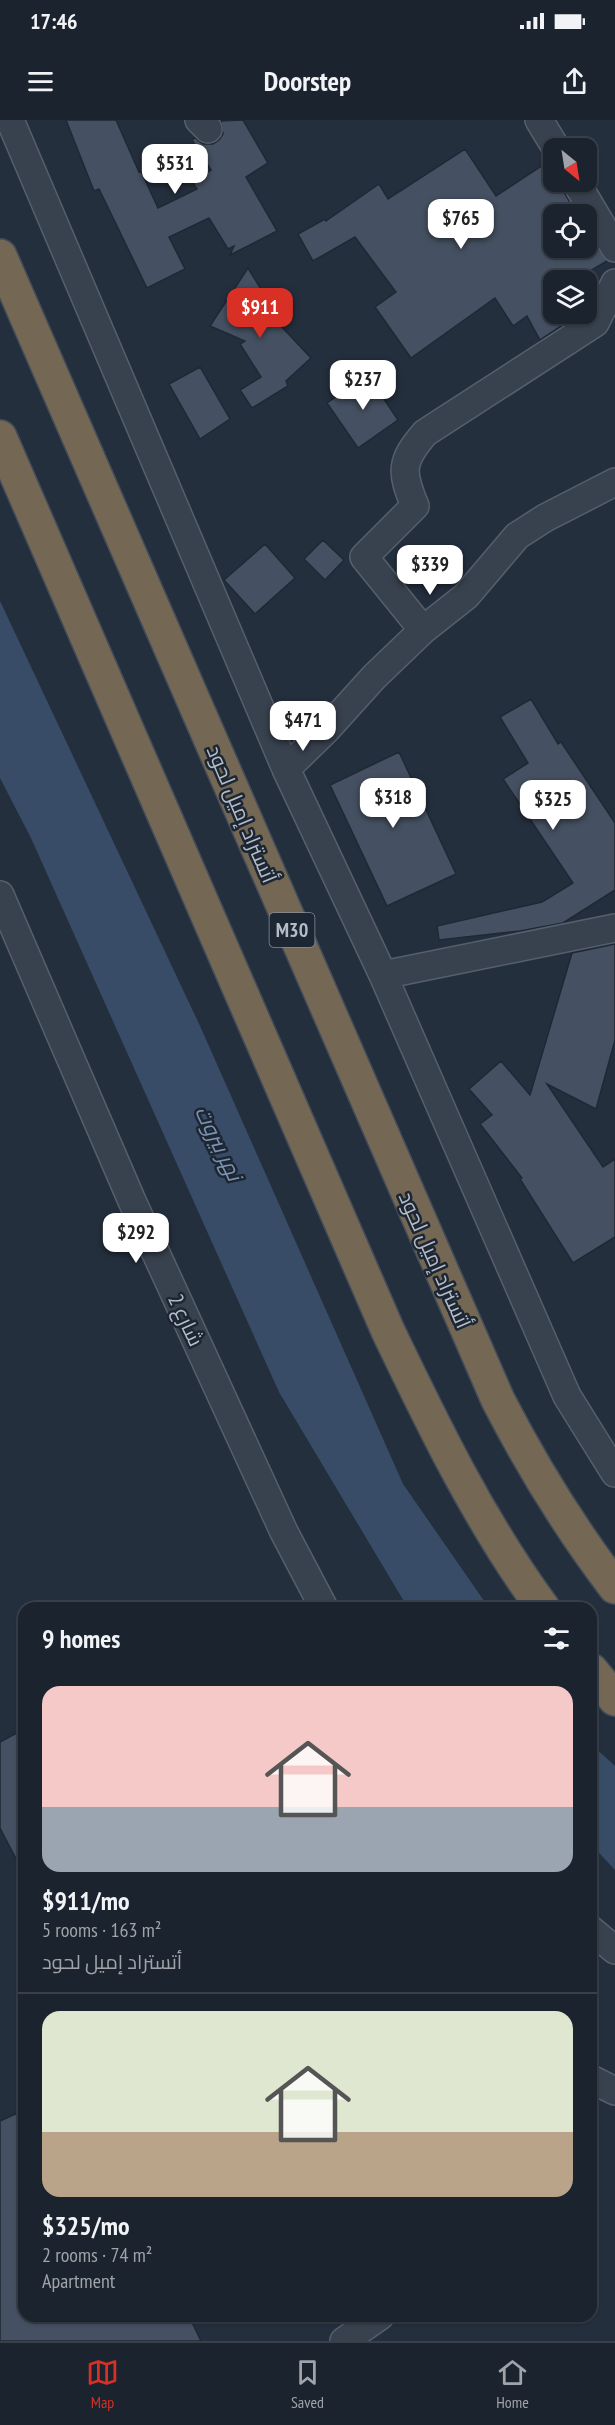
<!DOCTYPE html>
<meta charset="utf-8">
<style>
:root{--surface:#1b232e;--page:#282f3a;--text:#f1f3f6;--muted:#a0a4aa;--line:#39404a;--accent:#d93025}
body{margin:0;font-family:"PT Sans Narrow",Cairo,sans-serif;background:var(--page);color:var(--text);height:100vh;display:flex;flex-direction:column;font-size:22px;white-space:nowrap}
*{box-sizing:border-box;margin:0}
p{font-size:20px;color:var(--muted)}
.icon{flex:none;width:33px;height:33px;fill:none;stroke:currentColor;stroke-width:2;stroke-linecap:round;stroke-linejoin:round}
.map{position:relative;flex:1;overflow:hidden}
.details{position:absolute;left:18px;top:1482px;width:579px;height:720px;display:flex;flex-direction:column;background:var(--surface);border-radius:18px;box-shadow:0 2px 4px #0004,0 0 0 2px var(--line)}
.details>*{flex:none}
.needle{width:39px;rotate:150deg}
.tools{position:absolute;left:543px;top:18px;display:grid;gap:12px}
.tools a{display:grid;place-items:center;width:54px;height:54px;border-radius:12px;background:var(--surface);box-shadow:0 2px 4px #0004,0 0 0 2px var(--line);font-size:30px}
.price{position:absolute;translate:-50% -51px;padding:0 14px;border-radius:12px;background:#fff;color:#222;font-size:20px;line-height:39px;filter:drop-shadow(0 2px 3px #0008)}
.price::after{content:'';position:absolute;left:50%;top:36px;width:18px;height:14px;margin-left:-9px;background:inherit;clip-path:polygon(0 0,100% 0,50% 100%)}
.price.selected{background:var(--accent);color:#fff}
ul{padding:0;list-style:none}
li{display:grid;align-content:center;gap:12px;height:318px;padding:0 24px}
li+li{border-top:2px solid var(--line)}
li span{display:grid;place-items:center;height:186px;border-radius:18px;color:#555}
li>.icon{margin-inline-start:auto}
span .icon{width:108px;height:108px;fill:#fffc;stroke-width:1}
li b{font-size:26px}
h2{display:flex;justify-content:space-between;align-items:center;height:72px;padding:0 24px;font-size:26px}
.status{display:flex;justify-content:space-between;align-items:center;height:42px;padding:0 30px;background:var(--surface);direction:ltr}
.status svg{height:16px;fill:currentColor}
header{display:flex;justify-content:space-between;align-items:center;height:78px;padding:0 24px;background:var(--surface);font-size:27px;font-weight:700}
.tabs{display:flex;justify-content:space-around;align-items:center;height:84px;border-top:2px solid var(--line);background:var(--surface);font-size:16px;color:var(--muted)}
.tabs a{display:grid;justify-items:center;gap:3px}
.tabs .selected{color:var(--accent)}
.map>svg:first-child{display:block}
.water{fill:#394c67}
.building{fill:#455162;stroke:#1f2835;stroke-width:1.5}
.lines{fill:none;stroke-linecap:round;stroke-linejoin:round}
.minor-casing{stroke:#565f6c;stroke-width:30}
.highway-casing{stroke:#434c59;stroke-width:36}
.minor{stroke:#38414e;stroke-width:27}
.highway{stroke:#746855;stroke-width:33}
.labels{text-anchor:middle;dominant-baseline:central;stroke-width:5;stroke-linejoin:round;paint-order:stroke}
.shield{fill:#1d2633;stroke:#878f9c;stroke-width:1.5}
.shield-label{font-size:20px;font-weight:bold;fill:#b4bcc9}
.street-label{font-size:21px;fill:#b4bcc9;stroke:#1d2633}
.water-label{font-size:22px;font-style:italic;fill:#7c92b1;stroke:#1d2633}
</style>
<div class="status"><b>17:46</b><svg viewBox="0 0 49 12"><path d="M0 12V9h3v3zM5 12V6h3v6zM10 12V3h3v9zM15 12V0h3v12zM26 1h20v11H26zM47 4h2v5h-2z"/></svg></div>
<header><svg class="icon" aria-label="menu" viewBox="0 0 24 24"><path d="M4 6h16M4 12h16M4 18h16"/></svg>Doorstep<svg class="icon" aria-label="share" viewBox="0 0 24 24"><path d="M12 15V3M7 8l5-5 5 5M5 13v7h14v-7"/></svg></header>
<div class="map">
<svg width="615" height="2221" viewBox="0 0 615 2221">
<rect width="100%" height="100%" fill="#242f3e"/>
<path class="water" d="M0,481L200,906L403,1364L489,1488H408L279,1272L31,718L0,658Z
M591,1624L615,1646V1750L591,1724Z"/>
<path class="building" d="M66,0H116L139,52L141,51L158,88L197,69L192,62L211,50L192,20L195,18L203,24H213L219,20L223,14L221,1L243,0L268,43L246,57L277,111L230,135L234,126L228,129L209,98L169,117L185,149L147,168L99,69L94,71Z
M465,29L496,76L546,43L554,55V62H558L577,94H554V128H586V111L607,141L575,160H554V194H577L578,195L540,220L527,196L513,206L495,178L411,238L375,187L396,172L355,117L313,141L298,114L325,99L326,101L379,64L388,79Z
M248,148L281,202L279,204L311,238L286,261L288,266L252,288L240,270L261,257L240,224L245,221L210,206Z
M200,247L230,299L200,319L169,264Z
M368,255L398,300L358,328L327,283Z
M323,420L344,440L325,460L304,439Z
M265,424L295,458L255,494L224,460Z
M531,579L558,624L561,622L615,703V770L563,803L520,811L439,820L437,806L542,782L573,763L503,659L528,643L500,597Z
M399,632L456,754L387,786L330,665Z
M615,824V920L596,989L547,964L603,1047L615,1039V1117L573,1143L520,1059L522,1058L480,1004L492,995L469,969L501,941L530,975L572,833Z
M24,1609V1754L0,1708V1622Z
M24,1990V2196H189L201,2221H0V2001Z"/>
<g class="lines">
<g class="minor-casing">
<path id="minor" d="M10,0L286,649L383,855L567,1276L615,1353
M199,0L208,9
M539,0L556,28
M576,62L615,128
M423,510L364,437L415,386C401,352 400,342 425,313L595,203L615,163
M286,649L327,609L374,557L423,510L466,476L517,416L545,398L615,362
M0,775L132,1081L284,1412L324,1488
M383,855L615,808
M591,1810L615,1830
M591,1959L615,1971
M344,2221L380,2196"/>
</g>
<g class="highway-casing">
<path id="highway" d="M0,136L498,1280C532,1346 570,1408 615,1467
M0,317L388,1211C434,1307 480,1402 543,1488
M591,1550L615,1579"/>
</g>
<use href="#minor" class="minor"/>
<use href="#highway" class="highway"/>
</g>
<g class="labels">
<rect class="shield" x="269.5" y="793" width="45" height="34" rx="4.5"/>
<g class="shield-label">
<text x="292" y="810">M30</text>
</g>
<g class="street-label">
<text transform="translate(242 694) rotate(67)">أتستراد إميل لحود</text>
<text transform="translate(435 1140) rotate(66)">أتستراد إميل لحود</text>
<text transform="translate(186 1200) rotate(65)">شارع 2</text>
</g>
<g class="water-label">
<text transform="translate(219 1023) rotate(64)">نهر بيروت</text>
</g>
</g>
</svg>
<div class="tools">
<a><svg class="needle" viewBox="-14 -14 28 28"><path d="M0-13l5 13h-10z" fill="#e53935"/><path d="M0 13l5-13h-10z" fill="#a0a4aa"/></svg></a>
<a><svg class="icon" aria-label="locate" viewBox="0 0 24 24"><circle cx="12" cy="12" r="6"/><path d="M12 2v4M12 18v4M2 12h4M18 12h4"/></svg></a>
<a><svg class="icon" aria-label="layers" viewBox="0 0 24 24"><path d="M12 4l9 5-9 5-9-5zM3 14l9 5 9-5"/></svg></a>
</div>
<b class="price" style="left:175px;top:75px">$531</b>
<b class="price" style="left:461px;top:130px">$765</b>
<b class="price selected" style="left:260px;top:219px">$911</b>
<b class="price" style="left:363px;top:291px">$237</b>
<b class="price" style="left:430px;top:476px">$339</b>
<b class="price" style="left:303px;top:632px">$471</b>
<b class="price" style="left:393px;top:709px">$318</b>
<b class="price" style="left:553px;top:711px">$325</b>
<b class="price" style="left:136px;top:1144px">$292</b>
<section class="details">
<h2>9 homes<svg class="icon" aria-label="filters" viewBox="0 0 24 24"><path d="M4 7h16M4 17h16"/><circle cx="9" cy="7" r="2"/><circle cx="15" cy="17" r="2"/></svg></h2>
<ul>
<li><span style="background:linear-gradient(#f6c9c9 65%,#9aa5b1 0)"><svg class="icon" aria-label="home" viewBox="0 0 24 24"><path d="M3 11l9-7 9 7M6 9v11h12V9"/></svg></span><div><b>$911/mo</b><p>5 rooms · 163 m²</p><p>أتستراد إميل لحود</p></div></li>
<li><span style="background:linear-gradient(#dfe7d0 65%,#b9a48a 0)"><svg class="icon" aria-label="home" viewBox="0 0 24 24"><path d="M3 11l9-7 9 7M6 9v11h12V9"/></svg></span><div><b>$325/mo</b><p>2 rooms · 74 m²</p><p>Apartment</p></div></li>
</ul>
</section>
</div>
<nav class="tabs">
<a class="selected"><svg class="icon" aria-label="map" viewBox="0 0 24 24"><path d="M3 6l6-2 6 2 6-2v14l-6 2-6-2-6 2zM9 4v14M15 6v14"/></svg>Map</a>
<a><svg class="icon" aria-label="saved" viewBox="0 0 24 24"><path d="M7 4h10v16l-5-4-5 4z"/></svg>Saved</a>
<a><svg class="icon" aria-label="home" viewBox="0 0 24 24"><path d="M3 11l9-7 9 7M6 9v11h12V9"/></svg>Home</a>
</nav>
